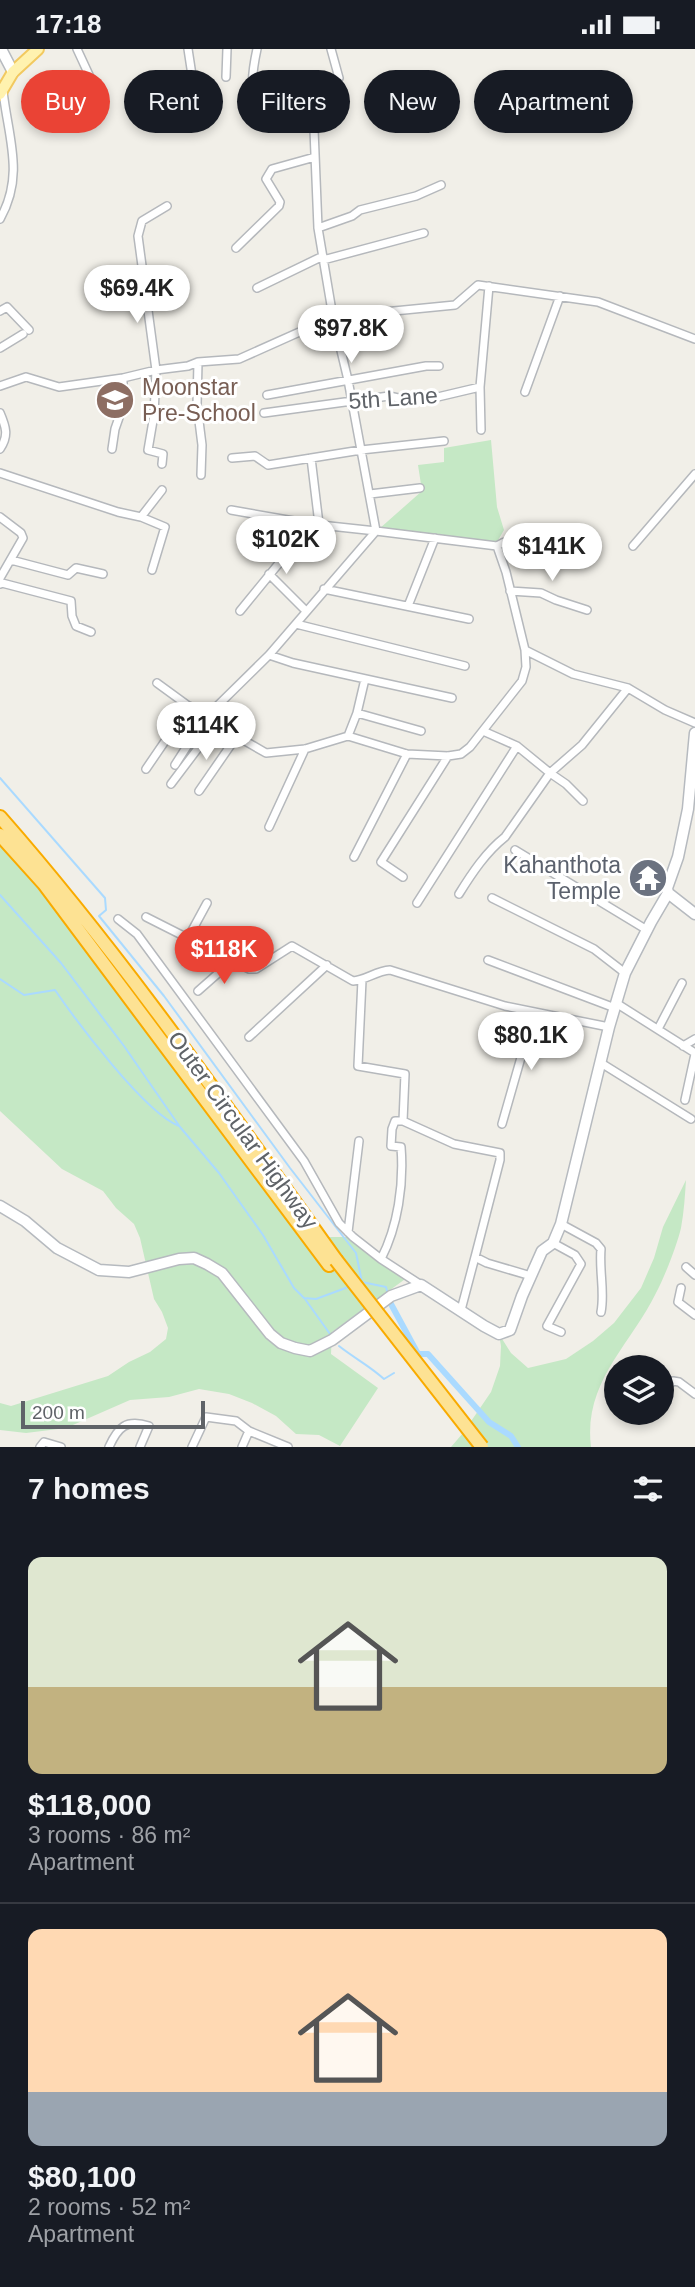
<!DOCTYPE html>
<meta charset="utf-8">
<style>
:root{--surface:#171b24;--page:#20242c;--text:#f1f3f6;--muted:#9ea1a6;--line:#363941;--accent:#ea4335}
body{margin:0;font-family:Helvetica,sans-serif;background:var(--page);color:var(--text);height:100vh;display:flex;flex-direction:column;font-size:26px;white-space:nowrap}
*{box-sizing:border-box;margin:0}
p{font-size:23px;color:var(--muted)}
.icon{flex:none;width:38px;height:38px;fill:none;stroke:currentColor;stroke-width:2;stroke-linecap:round;stroke-linejoin:round}
.map{position:relative;height:1398px;overflow:hidden}
.details{display:flex;flex-direction:column;background:var(--surface);flex:1}
.details>*{flex:none}
.banner{position:absolute;left:21px;top:21px;width:654px;height:63px;display:flex;gap:14px}
.tools{position:absolute;left:604px;top:1306px;display:grid;gap:14px}
.tools a{display:grid;place-items:center;width:70px;height:70px;border-radius:50%;background:var(--surface);box-shadow:0 4px 10px #0003;font-size:35px}
.scale{position:absolute;left:21px;bottom:18px;width:184px;box-sizing:border-box;padding-left:7px;border:4px solid #5f6368;border-top:0;font-size:19px;line-height:24px;white-space:nowrap;color:#5f6368;-webkit-text-stroke:5px #fff;paint-order:stroke}
.price{position:absolute;translate:-50% -60px;padding:0 16px;border-radius:24px;background:#fff;color:#222;font-size:23px;line-height:46px;filter:drop-shadow(0 2px 4px #0008)}
.price::after{content:'';position:absolute;left:50%;top:42px;width:21px;height:16px;margin-left:-10px;background:inherit;clip-path:polygon(0 0,100% 0,50% 100%)}
.price.current{background:var(--accent);color:#fff}
ul{padding:0;list-style:none}
li{display:grid;align-content:center;gap:14px;height:371px;padding:0 28px}
li+li{border-top:2px solid var(--line)}
li span{display:grid;place-items:center;height:217px;border-radius:14px;color:#555}
li>.icon{margin-inline-start:auto}
span .icon{width:126px;height:126px;fill:#fffc;stroke-width:1}
li b{font-size:30px}
h2{display:flex;justify-content:space-between;align-items:center;height:84px;padding:0 28px;font-size:30px}
.chip{padding:0 24px;border-radius:32px;background:var(--surface);box-shadow:0 4px 10px #0003;font-size:24px;line-height:63px}
.chip.current{background:var(--accent);color:#fff}
.status{display:flex;justify-content:space-between;align-items:center;height:49px;padding:0 35px;background:var(--surface);direction:ltr}
.status svg{height:19px;fill:currentColor}
.map>svg:first-child{display:block}
.green{fill:#c5e8c5}
.lines{fill:none;stroke-linecap:round;stroke-linejoin:round}
.stream{stroke:#aadaff;stroke-width:2}
.canal{stroke:#aadaff;stroke-width:6}
.street-casing{stroke:#b5b8bc;stroke-width:10}
.secondary-casing{stroke:#b6babf;stroke-width:13}
.primary-casing{stroke:#f2c960;stroke-width:14}
.highway-casing{stroke:#f9ab00;stroke-width:16}
.street{stroke:#fff;stroke-width:7}
.secondary{stroke:#fff;stroke-width:10}
.primary{stroke:#fff2af;stroke-width:10}
.highway{stroke:#fde293;stroke-width:12}
.highway-bridge-casing{stroke:#f9ab00;stroke-width:16;stroke-linecap:butt}
.highway-bridge{stroke:#fde293;stroke-width:12}
.labels{text-anchor:middle;dominant-baseline:central;stroke-width:6;stroke-linejoin:round;paint-order:stroke}
.education-label{font-size:23px;fill:#785e54;stroke:#fff;text-anchor:start}
.street-label{font-size:23px;fill:#5f6368;stroke:#fff}
.worship-label{font-size:23px;fill:#5b616d;stroke:#fff;text-anchor:end}
</style>
<div class="status"><b>17:18</b><svg viewBox="0 0 49 12"><path d="M0 12V9h3v3zM5 12V6h3v6zM10 12V3h3v9zM15 12V0h3v12zM26 1h20v11H26zM47 4h2v5h-2z"/></svg></div>
<div class="map">
<svg width="695" height="1398" viewBox="0 0 695 1398">
<rect width="100%" height="100%" fill="#f1efe8"/>
<path class="green" d="M491,391L497,458L504,481L497,493L379,480L422,442L418,416L444,413V399Z
M0,794L55,858L304,1188H353L408,1228L332,1283L331,1305L378,1339L340,1397L319,1386L296,1385L276,1367L252,1354L229,1345L199,1340L169,1348L130,1351L66,1379L26,1384L0,1381V1354L11,1357L108,1327L129,1313L150,1303L166,1290L168,1279L162,1263L154,1250L140,1189L134,1175L116,1159L103,1142L62,1120L0,1062Z
M686,1131C685,1146 684,1163 681,1179C677,1196 665,1227 656,1244C630,1297 583,1333 591,1398H451L463,1384L491,1343L500,1317L501,1297L499,1285L511,1304L528,1319L566,1310L593,1292L614,1274L641,1239L654,1209L663,1178Z"/>
<g class="lines">
<path class="stream" d="M0,729L105,849L106,861L99,867L164,947L290,1119L356,1204L362,1233L386,1238L388,1246
M0,846L61,914L124,997L180,1078L219,1124L263,1186L294,1239L304,1249L316,1250L351,1237
M0,930L24,946L55,941C77,973 145,1064 179,1077
M305,1250L330,1285
M339,1297C354,1309 370,1317 384,1330L394,1324"/>
<path class="canal" d="M391,1255L418,1305H428L489,1373L511,1387L518,1398"/>
<g class="street-casing">
<path id="street" d="M77,0L102,54
M188,0L199,72
M331,0L339,29L313,56L318,179L333,268L348,331L376,482L497,497L506,523L525,601L573,625L628,639L665,661L695,674
M226,28L227,0
M256,66C250,43 252,23 257,0
M0,170C25,126 8,88 3,42
M318,179L352,167L360,161L416,147L441,136
M236,199L279,157L280,153L266,130L272,120L315,108
M323,211L424,184
M257,239L323,207
M0,262L7,258L29,281
M0,299L23,285
M198,313L197,356L202,396L201,426
M0,337L26,328L59,338L123,329L156,321L188,317L198,313L239,310L333,268L455,256L478,236L598,253L695,290
M525,343L560,247
M267,346L426,317H439
M0,364C6,378 9,387 0,400
M264,364L389,347L412,352L425,351L480,338
M481,381L480,338L489,237
M112,400L115,380L123,357V329
M232,409L255,407L268,416L361,401L444,392
M311,409L319,475
M162,415L163,405L148,401L154,366L156,321L138,187L142,172L167,157
M0,424L118,463L141,468L165,478L152,521
M370,445L420,439
M0,468L21,484L23,489L0,529
M141,468L162,441
M497,497C523,480 553,496 576,512
M633,497L695,425
M11,511L68,526L76,519L103,525
M269,525L306,562
M0,535L2,534L71,552L72,567L76,577L91,583
M324,540L469,570
M510,542L541,544L556,551L587,561
M408,557L435,489
M240,562L311,475
M296,575L465,617
M269,606L293,614L452,649
M365,630L357,664L421,682
M157,634L205,669L266,704L305,700L348,687L407,705L448,707L461,705L470,698L522,632L526,618L525,601
M483,682L517,697L550,724L566,735L583,752
M348,687L357,664
M175,716L205,669L269,606L376,482L311,475L231,461
M146,720L189,657
M171,735L217,674
M199,742L237,687
M269,778L305,700
M515,801L647,881
M354,808L407,705
M403,828L381,813L448,707
M459,845C472,824 486,803 505,788L550,724L582,696L628,639
M492,849L594,900L625,924
M417,854L517,697
M146,868L249,920H256L292,897L353,932C366,931 376,922 390,921L505,957L609,978
M118,870L137,885L304,1112L339,1174L353,1188L381,1210L421,1236
M188,889L207,854
M488,911L615,959
M362,931L358,1017L405,1025L403,1072
M198,942L232,912
M616,954L695,1004
M658,980L682,934
M249,988L327,916
M683,997L695,990
M601,1014L691,1070
M685,1051L695,1005
M502,1075L534,963
M561,1175L596,1194L601,1200C599,1222 605,1243 601,1263
M348,1183L359,1092
M553,1194L575,1206L581,1215L547,1277L561,1283
M381,1210C398,1177 404,1135 401,1098L391,1097L392,1080L395,1072H403L454,1095L500,1104V1111L475,1208L487,1214L531,1227
M686,1218L695,1226
M681,1239L678,1253L695,1266
M461,1261L475,1208
M662,1343L673,1332L679,1333L695,1345
M40,1398L44,1393L61,1398
M109,1398C118,1378 126,1370 149,1377L140,1398
M192,1398L206,1368L236,1372L249,1382L288,1398
M242,1398L249,1382"/>
</g>
<g class="secondary-casing">
<path id="secondary" d="M1,0L13,23
M695,684L688,760L678,808L667,839L668,844L695,865
M0,1157L25,1172L57,1199L99,1221L129,1223L179,1210L194,1209L207,1215L222,1224L270,1285L281,1294L295,1299L310,1302L332,1291L391,1247L421,1236L484,1277L499,1285L510,1281L522,1247L542,1202L553,1194L561,1175L609,978L625,924L651,873L668,844"/>
</g>
<g class="primary-casing">
<path id="primary" d="M0,45L13,23L38,0"/>
</g>
<g class="highway-casing">
<path id="highway" d="M0,768C122,907 228,1060 336,1211
M0,786L44,835L329,1216"/>
</g>
<use href="#street" class="street"/>
<use href="#secondary" class="secondary"/>
<use href="#primary" class="primary"/>
<use href="#highway" class="highway"/>
<g class="highway-bridge-casing">
<path id="highway-bridge" d="M336,1211L482,1398"/>
</g>
<use href="#highway-bridge" class="highway-bridge"/>
</g>
<defs>
<g id="school-disc" transform="scale(2.0125)"><circle r="9.5" fill="#8d6e63" stroke="#fff"/><path d="M0-5L7-2L0 1L-7-2ZM-4 1L0 2.5L4 1V4Q0 6-4 4Z" fill="#fff"/></g>
<g id="temple-disc" transform="scale(2.0125)"><circle r="9.5" fill="#6b7280" stroke="#fff"/><path d="M0-6L5-2H3V0L6.5 2.5H4V6H1.5V3h-3V6H-4V2.5H-6.5L-3 0V-2H-5Z" fill="#fff"/></g>
</defs>
<g fill-rule="evenodd">
<use href="#school-disc" x="115" y="351"/>
<use href="#temple-disc" x="648" y="829"/>
</g>
<g class="labels">
<g class="education-label">
<text x="142" y="338">Moonstar<tspan x="142" dy="26">Pre-School</tspan></text>
</g>
<g class="street-label">
<text transform="translate(393 349) rotate(-4)">5th Lane</text>
<text transform="translate(243 1081) rotate(54)">Outer Circular Highway</text>
</g>
<g class="worship-label">
<text x="621" y="816">Kahanthota<tspan x="621" dy="26">Temple</tspan></text>
</g>
</g>
</svg>
<div class="tools">
<a><svg class="icon" aria-label="layers" viewBox="0 0 24 24"><path d="M12 4l9 5-9 5-9-5zM3 14l9 5 9-5"/></svg></a>
</div>
<div class="scale">200 m</div>
<b class="price" style="left:137px;top:276px">$69.4K</b>
<b class="price" style="left:351px;top:316px">$97.8K</b>
<b class="price" style="left:286px;top:527px">$102K</b>
<b class="price" style="left:552px;top:534px">$141K</b>
<b class="price" style="left:206px;top:713px">$114K</b>
<b class="price current" style="left:224px;top:937px">$118K</b>
<b class="price" style="left:531px;top:1023px">$80.1K</b>
<div class="banner">
<a class="chip current">Buy</a>
<a class="chip">Rent</a>
<a class="chip">Filters</a>
<a class="chip">New</a>
<a class="chip">Apartment</a>
</div>
</div>
<section class="details">
<h2>7 homes<svg class="icon" aria-label="filters" viewBox="0 0 24 24"><path d="M4 7h16M4 17h16"/><circle cx="9" cy="7" r="2"/><circle cx="15" cy="17" r="2"/></svg></h2>
<ul>
<li><span style="background:linear-gradient(#dfe7d0 60%,#c2b280 0)"><svg class="icon" aria-label="home" viewBox="0 0 24 24"><path d="M3 11l9-7 9 7M6 9v11h12V9"/></svg></span><div><b>$118,000</b><p>3 rooms · 86 m²</p><p>Apartment</p></div></li>
<li><span style="background:linear-gradient(#ffd9b3 75%,#9aa5b1 0)"><svg class="icon" aria-label="home" viewBox="0 0 24 24"><path d="M3 11l9-7 9 7M6 9v11h12V9"/></svg></span><div><b>$80,100</b><p>2 rooms · 52 m²</p><p>Apartment</p></div></li>
</ul>
</section>
